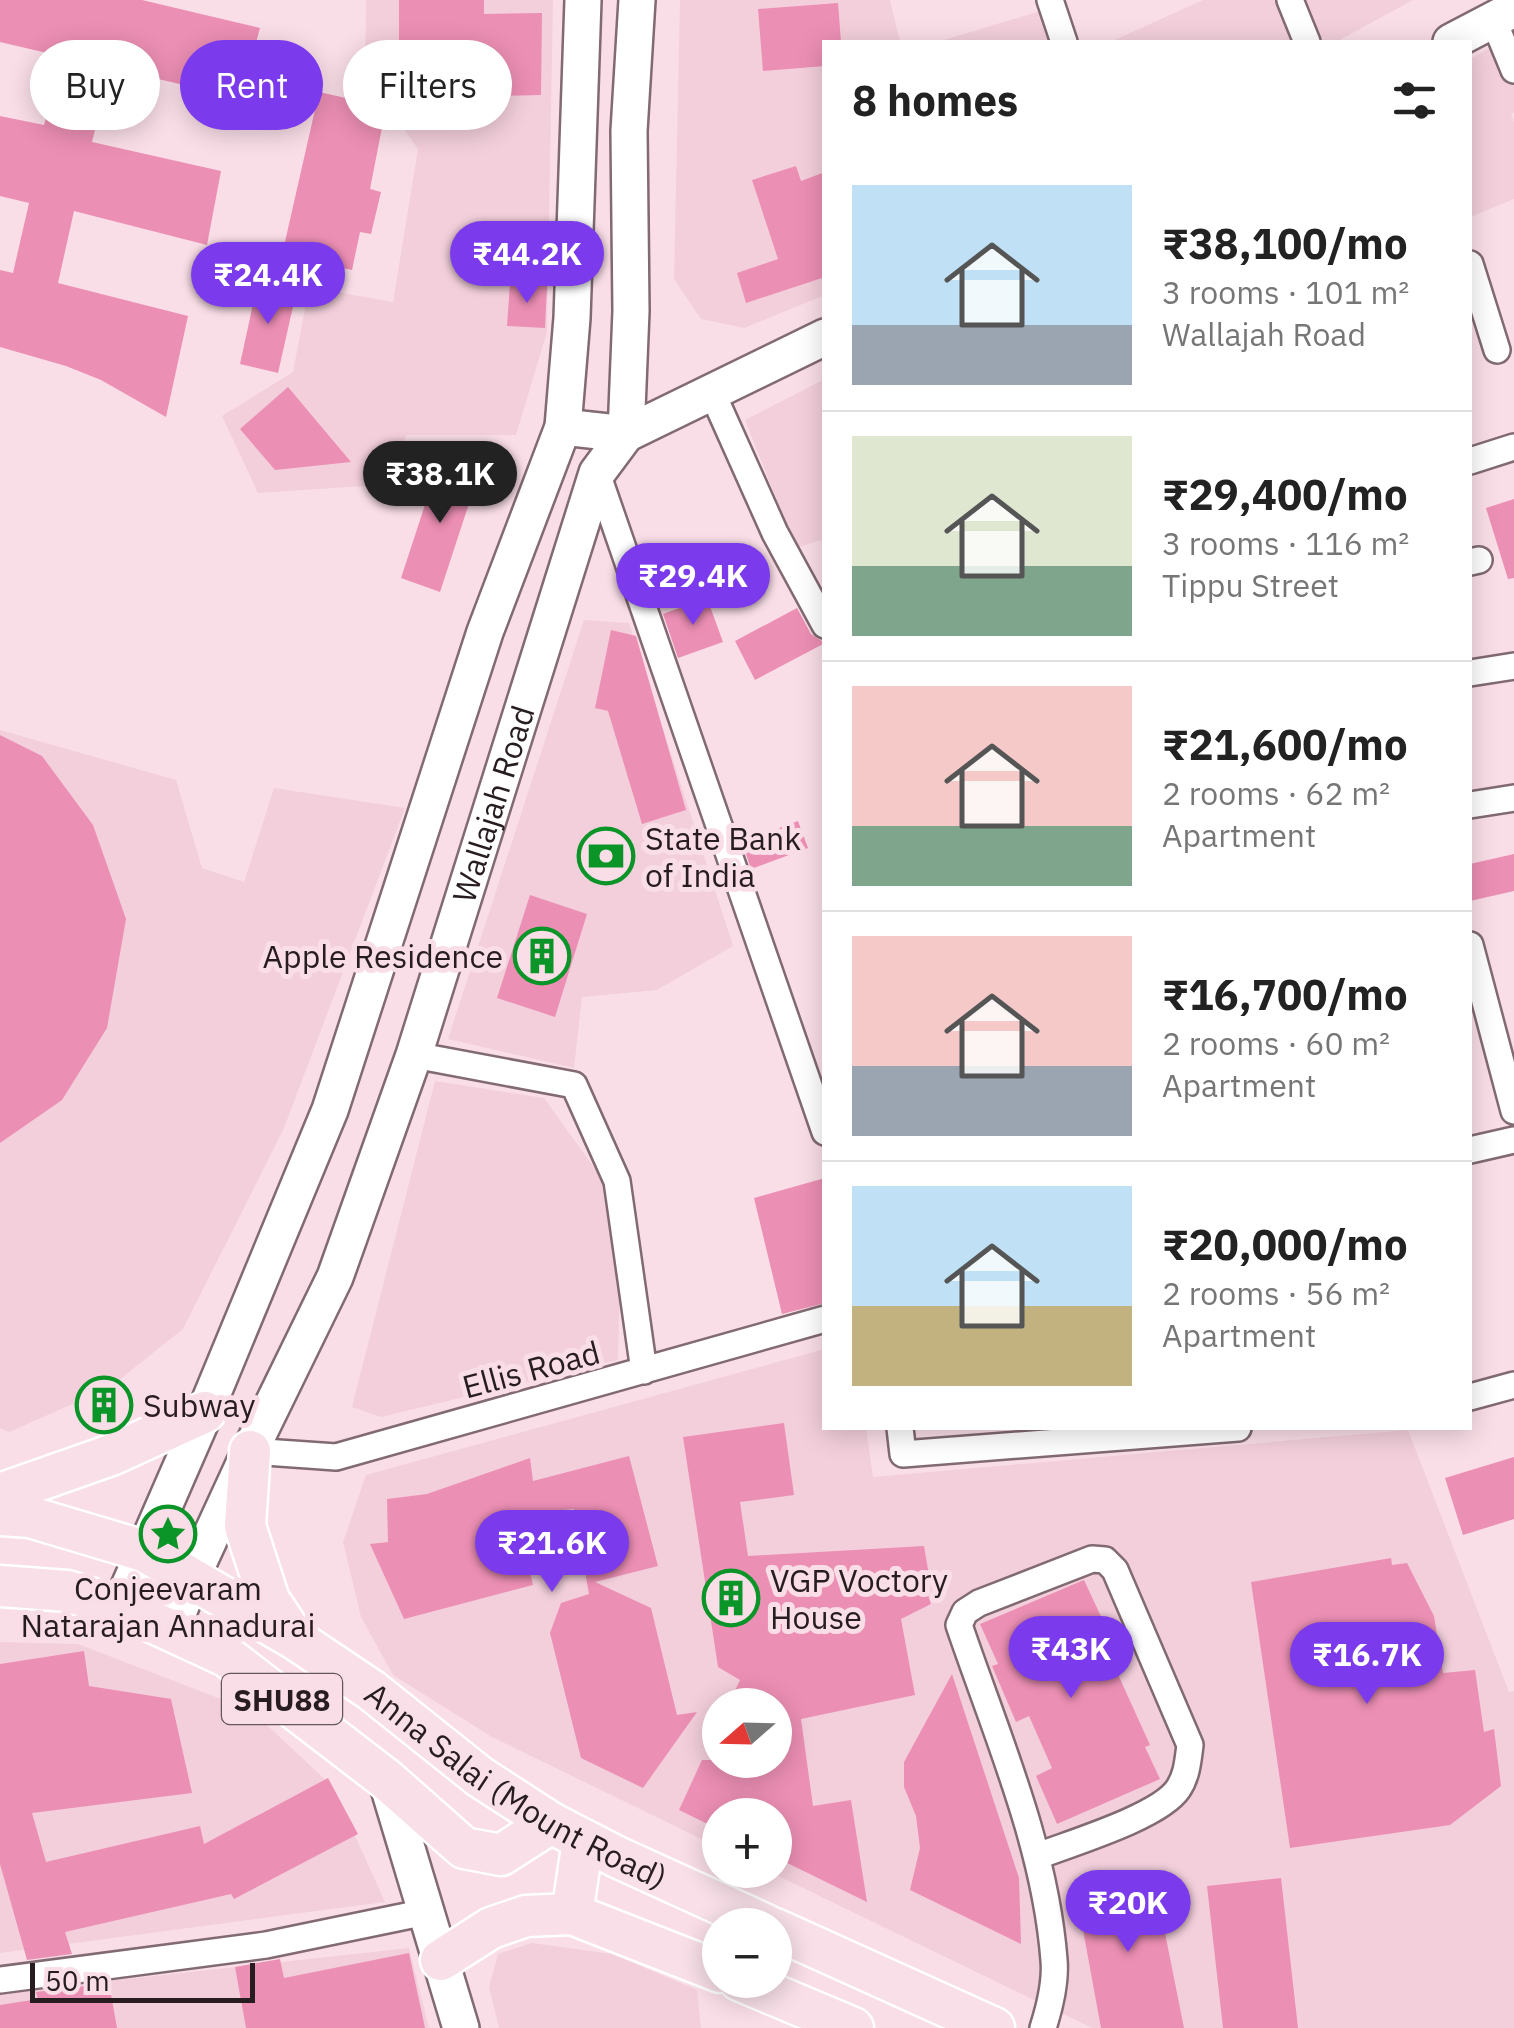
<!DOCTYPE html>
<meta charset="utf-8">
<style>
:root{--surface:#fff;--page:#f2f2f2;--text:#222;--muted:#767676;--line:#e0e0e0;--accent:#7c3aed}
body{margin:0;font-family:"IBM Plex Sans",sans-serif;background:var(--page);color:var(--text);height:100vh;display:flex;flex-direction:column;font-size:38px;white-space:nowrap}
*{box-sizing:border-box;margin:0}
p{font-size:32px;color:var(--muted)}
.icon{flex:none;width:55px;height:55px;fill:none;stroke:currentColor;stroke-width:2;stroke-linecap:round;stroke-linejoin:round}
.map{position:relative;flex:1;overflow:hidden}
.sheet{position:absolute;left:822px;top:40px;width:650px;height:1390px;display:flex;flex-direction:column;background:var(--surface);border-radius:0px;box-shadow:0 5px 25px #0003}
.sheet>*{flex:none}
.top-card{position:absolute;left:30px;top:40px;width:642px;height:90px;display:flex;gap:20px}
.needle{width:65px;rotate:250deg}
.tools{position:absolute;left:702px;top:1688px;display:grid;gap:20px}
.tools a{display:grid;place-items:center;width:90px;height:90px;border-radius:50%;background:var(--surface);box-shadow:0 5px 25px #0003;font-size:50px}
.scale{position:absolute;left:30px;bottom:25px;width:225px;box-sizing:border-box;padding-left:10px;border:5px solid #271d21;border-top:0;font-size:28px;line-height:35px;white-space:nowrap;color:#271d21;-webkit-text-stroke:8px #fadee7;paint-order:stroke}
.price{position:absolute;translate:-50% -85px;padding:0 22px;border-radius:35px;background:var(--accent);color:#fff;font-size:32px;line-height:65px;filter:drop-shadow(0 2px 5px #0008)}
.price::after{content:'';position:absolute;left:50%;top:60px;width:30px;height:22px;margin-left:-15px;background:inherit;clip-path:polygon(0 0,100% 0,50% 100%)}
.price.active{background:#222;color:#fff}
ul{padding:0;list-style:none}
li{display:flex;align-items:center;gap:30px;height:250px;padding:0 30px}
li+li{border-top:2px solid var(--line)}
li span{display:grid;place-items:center;flex:none;width:280px;height:200px;border-radius:0px;color:#555}
li>.icon{margin-inline-start:auto}
span .icon{width:120px;height:120px;fill:#fffc;stroke-width:1}
li b{font-size:42px}
h2{display:flex;justify-content:space-between;align-items:center;height:120px;padding:0 30px;font-size:42px}
.chip{padding:0 35px;border-radius:45px;background:var(--surface);box-shadow:0 5px 25px #0003;font-size:35px;line-height:90px}
.chip.active{background:var(--accent);color:#fff}
.map>svg:first-child{display:block}
.built{fill:#f3cfdb;fill-rule:evenodd}
.building{fill:#ec8fb4}
.lines{fill:none;stroke-linecap:round;stroke-linejoin:round}
.street-casing{stroke:#826a72;stroke-width:30}
.secondary-casing{stroke:#826a72;stroke-width:40}
.primary-casing{stroke:#fff;stroke-width:45}
.street{stroke:#fff;stroke-width:25}
.secondary{stroke:#fff;stroke-width:35}
.primary{stroke:#f8dfe8;stroke-width:40}
.labels{text-anchor:middle;dominant-baseline:central;stroke-width:10;stroke-linejoin:round;paint-order:stroke}
.shield{fill:#fadee7;stroke:#66575c;stroke-width:2.5}
.shield-label{font-size:30px;font-weight:bold;fill:#271d21}
.street-label{font-size:32px;fill:#271d21;stroke:#fadee7}
.poi-label{font-size:32px;fill:#271d21;stroke:#fadee7;text-anchor:start}
</style>
<div class="map">
<svg width="1514" height="2028" viewBox="0 0 1514 2028">
<rect width="100%" height="100%" fill="#fadee7"/>
<path class="built" d="M366,0H553L547,332L516,435H407L380,485L258,493L222,416L293,372L309,287L393,302L418,149L365,73Z
M680,0H890L900,42H825V295L744,328L701,319L674,279Z
M1203,0H1413L1336,42H1110Z
M1054,7L1065,42H937Z
M1514,34V112L1511,114L1514,122V199L1470,217V59Z
M825,379V539L796,548L745,420Z
M584,620L629,623L733,946L657,990L582,997L574,1068L448,1039Z
M0,730L176,780L202,868L244,882L274,788L405,808L284,1128L183,1329L109,1388L9,1432L0,1428Z
M435,1081L544,1098L606,1184L620,1282L618,1360L381,1417L352,1407Z
M825,1349V1428H866L873,1477L1408,1430L1509,1692L1514,1691V2028H1092L766,1870H775V1815H720V1848L492,1737L393,1675L361,1617L343,1542L366,1475ZM720,1705H775V1760H720Z
M0,1642L78,1644L252,1711L333,1787L385,1902L0,1953Z
M532,1943L612,1954L697,1990L701,2028H499L489,1987L498,1954Z
M409,1948L429,2028H0V1993Z"/>
<path class="building" d="M0,0H142L260,28L241,98L110,68L92,142L221,171L207,245L74,211L58,283L188,316L166,417L101,380L66,366L0,347V270L13,273L29,203L0,196V116L44,125L64,57L0,42Z
M399,0H484V14L542,13L541,95L456,97L455,42H399Z
M838,3L841,42H825V66L763,71L758,9Z
M319,92L386,107L370,189L381,192L371,234L360,232L352,270L282,255Z
M796,166L801,181L825,172V277L746,303L737,273L778,259L752,180Z
M258,281L297,289L278,373L240,364Z
M510,283L547,286L545,328L507,326Z
M288,387L351,462L275,470L240,429Z
M440,459L479,473L440,592L401,578Z
M1514,499V578L1508,579L1486,508Z
M707,598L723,642L678,658L663,614Z
M797,608L811,634L825,643L755,680L735,641Z
M611,630L636,636L686,810L642,824L608,711L595,708Z
M0,735L42,756L93,825L126,919L107,1028L62,1100L0,1143Z
M798,821L808,848L751,869L742,842Z
M1514,854V891L1470,901V864Z
M530,895L587,914L555,1017L497,998Z
M825,1178V1303L782,1314L754,1198Z
M784,1423L794,1495L740,1502L748,1556L924,1546L929,1575L922,1578L931,1604L901,1619L915,1695L801,1719L813,1806L851,1800L867,1902L775,1857V1815H720V1830L679,1810L702,1760H775V1705H728L740,1680L718,1667L683,1437Z
M629,1456L658,1566L595,1582L651,1608L677,1715L697,1712L643,1788L581,1758L550,1633L561,1603L589,1594L574,1509L517,1514L533,1585L404,1619L370,1544L388,1542L387,1499L427,1494L530,1458L533,1481Z
M1514,1457V1519L1463,1535L1445,1478Z
M1391,1558L1392,1565L1407,1563L1434,1616L1443,1673L1475,1670L1484,1732L1494,1729L1501,1786L1450,1825L1290,1848L1251,1582Z
M1084,1580L1104,1623L1096,1626L1150,1745L1145,1747L1160,1779L1057,1824L1036,1776L1052,1768L1029,1716L1016,1722L992,1666L998,1664L980,1624Z
M84,1651L89,1686L171,1699L192,1793L32,1813L46,1862L200,1826L204,1844L328,1778L358,1834L234,1899L231,1894L65,1932L72,1954L27,1960L0,1864V1664Z
M952,1674L1019,1878L1021,1944L910,1890L920,1848L916,1816L904,1787V1762Z
M1111,1873L1114,1881L1152,1888L1164,1928L1184,2028H1101L1074,1881Z
M1281,1878L1298,2028H1223L1207,1886Z
M409,1953L425,2028H246L235,1967L280,1959L284,1978Z
M109,1983L117,2028H0V2005L38,1999L36,1992Z"/>
<g class="lines">
<g class="street-casing">
<path id="street" d="M1050,0L1064,42
M1290,0L1307,42
M1493,19L1514,70
M1470,264L1497,350
M711,390L775,533L825,625
M1470,461L1514,447
M597,473L825,1132
M1470,562L1479,560
M1470,673L1514,666
M1470,805L1514,798
M1470,945L1514,1111
M414,1055L574,1085L617,1181L644,1371
M1470,1150L1514,1140
M1470,1397L1514,1385
M900,1428L903,1454L1238,1428
M250,1451L336,1457L825,1319
M1038,1856C1071,1843 1159,1817 1178,1789C1187,1776 1188,1760 1190,1745L1115,1570L1105,1560L1092,1559L979,1603L965,1612L959,1625C996,1734 1045,1844 1054,1960C1056,1982 1050,2006 1043,2028
M0,1980L266,1945L426,1912"/>
</g>
<g class="secondary-casing">
<g id="secondary">
<path d="M1451,42L1514,9"/>
<path d="M563,427L626,434L825,337"/>
<path d="M120,1607L205,1412L330,1110L485,632L563,427L572,318L583,0"/>
<path id="s1" d="M172,1630L191,1579L250,1451L335,1277L414,1055L597,473L626,434L631,311L629,131L637,0"/>
<path d="M386,1779L461,2028"/>
</g>
</g>
<g class="primary-casing">
<g id="primary">
<path d="M250,1451L245,1526L269,1600L293,1636"/>
<path d="M0,1494L111,1455L205,1412"/>
<path id="s2" d="M0,1515L30,1517L144,1551L295,1639L371,1690L480,1777L551,1823L617,1857L766,1925"/>
<path d="M0,1586L67,1591L120,1607L226,1656L386,1779L464,1848L501,1855L551,1823"/>
<path d="M572,1914L583,1841"/>
<path d="M775,1929L994,2028"/>
<path d="M441,1960L491,1928L526,1916L572,1914L720,1972"/>
<path d="M739,1980L853,2028"/>
</g>
</g>
<use href="#street" class="street"/>
<use href="#secondary" class="secondary"/>
<use href="#primary" class="primary"/>
</g>
<defs>
<g id="bank-ring" transform="scale(2.875)"><circle r="9.5" fill="#fadee7" stroke="#0b9529" stroke-width="1.5"/><path d="M-6-4H6V4H-6ZM0-2.3a2.3 2.3 0 1 0 0 4.6a2.3 2.3 0 1 0 0-4.6Z" fill="#0b9529"/></g>
<g id="building-ring" transform="scale(2.875)"><circle r="9.5" fill="#fadee7" stroke="#0b9529" stroke-width="1.5"/><path d="M-4-6H4V6H1V3H-1V6H-4ZM-2.5-4.3h1.7v1.8h-1.7ZM.8-4.3h1.7v1.8H.8ZM-2.5-1h1.7V.8h-1.7ZM.8-1h1.7V.8H.8Z" fill="#0b9529"/></g>
<g id="sight-ring" transform="scale(2.875)"><circle r="9.5" fill="#fadee7" stroke="#0b9529" stroke-width="1.5"/><path d="M0-6L1.8-2.2L6-1.7L2.9 1.2L3.7 5.4L0 3.3L-3.7 5.4L-2.9 1.2L-6-1.7L-1.8-2.2Z" fill="#0b9529"/></g>
</defs>
<g fill-rule="evenodd">
<use href="#bank-ring" x="606" y="856"/>
<use href="#building-ring" x="542" y="956"/>
<use href="#building-ring" x="104" y="1405"/>
<use href="#sight-ring" x="168" y="1534"/>
<use href="#building-ring" x="731" y="1598"/>
</g>
<g class="labels">
<rect class="shield" x="222" y="1674" width="120" height="50" rx="8"/>
<g class="shield-label">
<text x="282" y="1699">SHU88</text>
</g>
<g class="street-label">
<text stroke="none"><textPath href="#s1" startOffset="888">Wallajah Road</textPath></text>
<text transform="translate(531 1369) rotate(-15)">Ellis Road</text>
<text stroke="none"><textPath href="#s2" startOffset="590">Anna Salai (Mount Road)</textPath></text>
</g>
<g class="poi-label">
<text x="645" y="838">State Bank<tspan x="645" dy="37">of India</tspan></text>
<text x="503" y="956" text-anchor="end">Apple Residence</text>
<text x="143" y="1405">Subway</text>
<text x="770" y="1580">VGP Voctory<tspan x="770" dy="37">House</tspan></text>
<text x="168" y="1588" text-anchor="middle">Conjeevaram<tspan x="168" dy="37">Natarajan Annadurai</tspan></text>
</g>
</g>
</svg>
<div class="tools">
<a><svg class="needle" viewBox="-14 -14 28 28"><path d="M0-13l5 13h-10z" fill="#e53935"/><path d="M0 13l5-13h-10z" fill="#767676"/></svg></a>
<a>+</a>
<a>−</a>
</div>
<div class="scale">50 m</div>
<b class="price" style="left:527px;top:306px">₹44.2K</b>
<b class="price" style="left:268px;top:327px">₹24.4K</b>
<b class="price active" style="left:440px;top:526px">₹38.1K</b>
<b class="price" style="left:693px;top:628px">₹29.4K</b>
<b class="price" style="left:552px;top:1595px">₹21.6K</b>
<b class="price" style="left:1071px;top:1701px">₹43K</b>
<b class="price" style="left:1367px;top:1707px">₹16.7K</b>
<b class="price" style="left:1128px;top:1955px">₹20K</b>
<div class="top-card">
<a class="chip">Buy</a>
<a class="chip active">Rent</a>
<a class="chip">Filters</a>
</div>
<section class="sheet">
<h2>8 homes<svg class="icon" aria-label="filters" viewBox="0 0 24 24"><path d="M4 7h16M4 17h16"/><circle cx="9" cy="7" r="2"/><circle cx="15" cy="17" r="2"/></svg></h2>
<ul>
<li><span style="background:linear-gradient(#bfe0f5 70%,#9aa5b1 0)"><svg class="icon" aria-label="home" viewBox="0 0 24 24"><path d="M3 11l9-7 9 7M6 9v11h12V9"/></svg></span><div><b>₹38,100/mo</b><p>3 rooms · 101 m²</p><p>Wallajah Road</p></div></li>
<li><span style="background:linear-gradient(#dfe7d0 65%,#7fa58c 0)"><svg class="icon" aria-label="home" viewBox="0 0 24 24"><path d="M3 11l9-7 9 7M6 9v11h12V9"/></svg></span><div><b>₹29,400/mo</b><p>3 rooms · 116 m²</p><p>Tippu Street</p></div></li>
<li><span style="background:linear-gradient(#f6c9c9 70%,#7fa58c 0)"><svg class="icon" aria-label="home" viewBox="0 0 24 24"><path d="M3 11l9-7 9 7M6 9v11h12V9"/></svg></span><div><b>₹21,600/mo</b><p>2 rooms · 62 m²</p><p>Apartment</p></div></li>
<li><span style="background:linear-gradient(#f6c9c9 65%,#9aa5b1 0)"><svg class="icon" aria-label="home" viewBox="0 0 24 24"><path d="M3 11l9-7 9 7M6 9v11h12V9"/></svg></span><div><b>₹16,700/mo</b><p>2 rooms · 60 m²</p><p>Apartment</p></div></li>
<li><span style="background:linear-gradient(#bfe0f5 60%,#c2b280 0)"><svg class="icon" aria-label="home" viewBox="0 0 24 24"><path d="M3 11l9-7 9 7M6 9v11h12V9"/></svg></span><div><b>₹20,000/mo</b><p>2 rooms · 56 m²</p><p>Apartment</p></div></li>
</ul>
</section>
</div>
